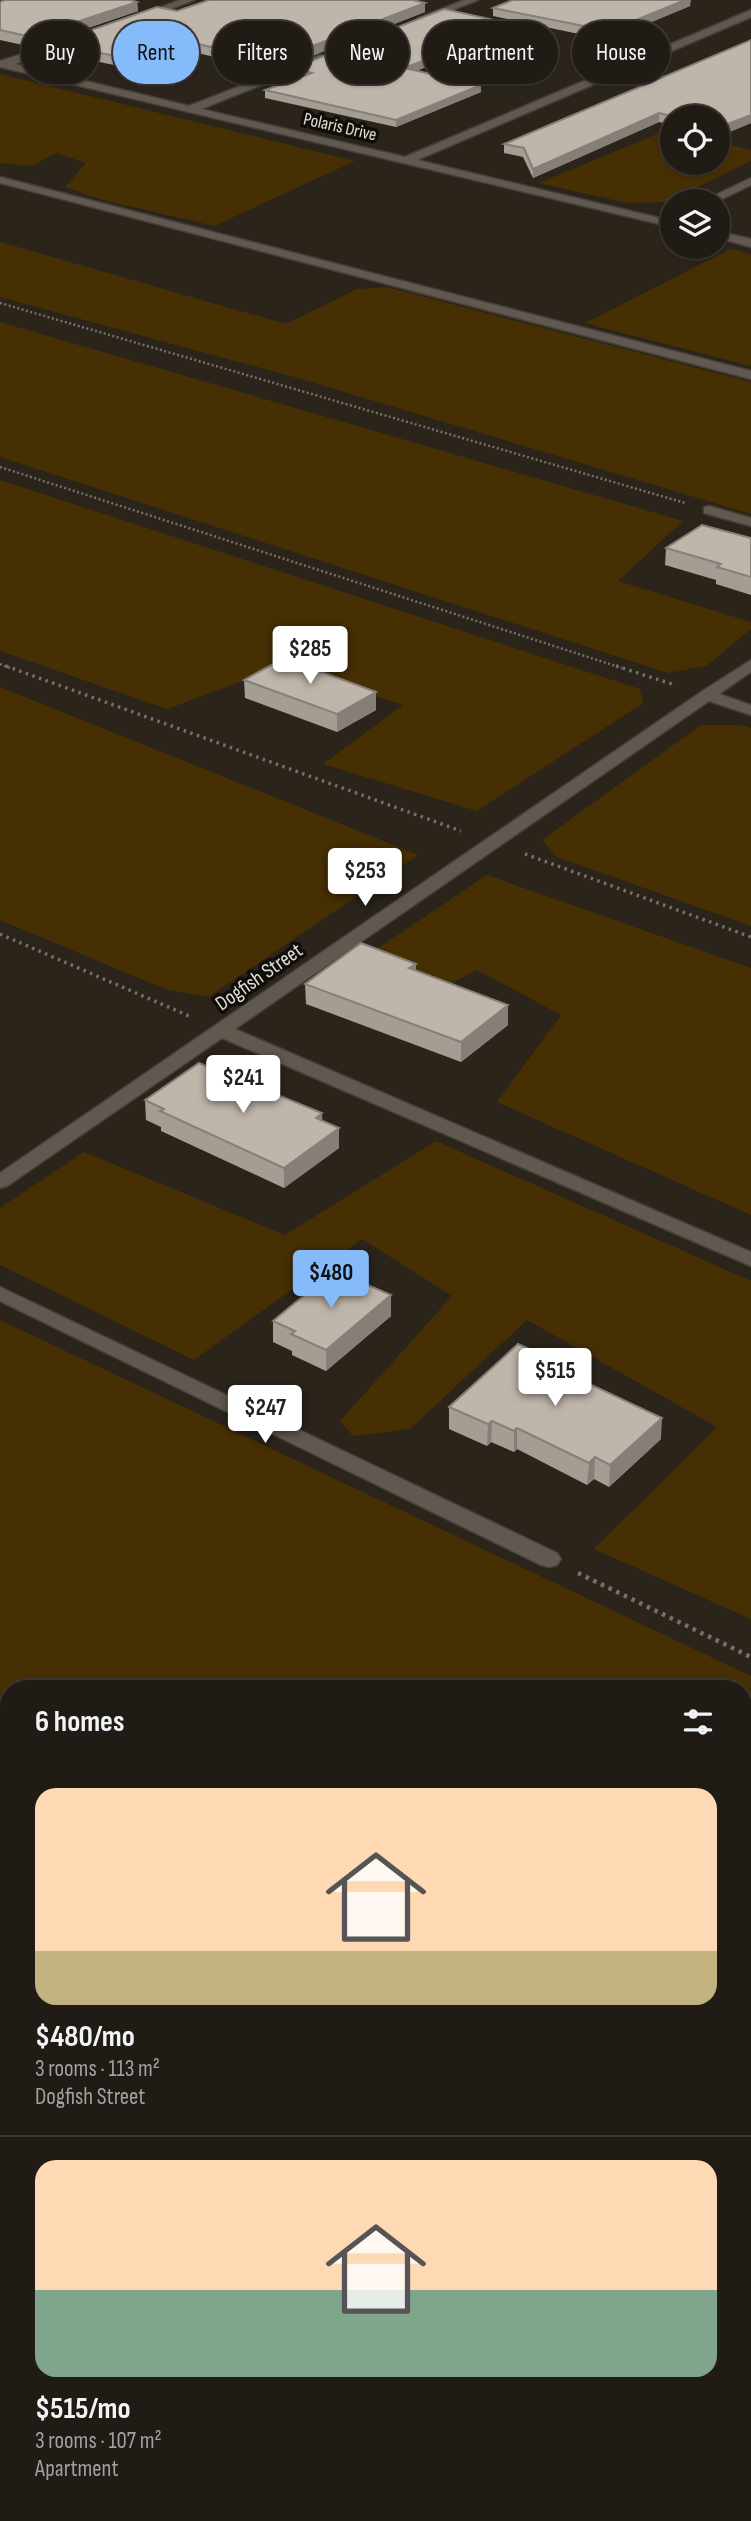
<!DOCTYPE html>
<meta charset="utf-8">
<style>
:root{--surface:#201b14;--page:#2d2822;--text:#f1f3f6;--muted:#a2a1a0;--line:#3d3934;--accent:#86bbfb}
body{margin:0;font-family:"Sofia Sans Condensed",sans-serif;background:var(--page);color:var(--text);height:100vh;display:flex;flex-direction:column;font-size:26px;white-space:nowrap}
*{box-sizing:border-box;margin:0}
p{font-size:23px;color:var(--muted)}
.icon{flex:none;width:38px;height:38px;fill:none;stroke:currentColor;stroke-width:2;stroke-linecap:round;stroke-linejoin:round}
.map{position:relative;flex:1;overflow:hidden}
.sheet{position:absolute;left:0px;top:1680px;width:752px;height:842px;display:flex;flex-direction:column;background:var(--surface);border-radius:28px 28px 0 0;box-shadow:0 2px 5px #0004,0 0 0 2px var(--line)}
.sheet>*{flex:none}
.top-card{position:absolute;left:21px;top:21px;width:710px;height:63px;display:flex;gap:14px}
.tools{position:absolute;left:660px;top:105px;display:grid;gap:14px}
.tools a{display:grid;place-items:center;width:70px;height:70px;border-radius:50%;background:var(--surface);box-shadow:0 2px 5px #0004,0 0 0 2px var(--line);font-size:35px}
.price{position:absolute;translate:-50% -60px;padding:0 16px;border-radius:7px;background:#fff;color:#222;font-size:23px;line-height:46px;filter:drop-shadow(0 2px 4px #0008)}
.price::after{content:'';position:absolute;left:50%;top:42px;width:21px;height:16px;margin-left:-10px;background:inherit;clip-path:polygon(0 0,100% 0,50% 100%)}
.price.current{background:var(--accent);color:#111}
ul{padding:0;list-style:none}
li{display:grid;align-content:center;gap:14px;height:371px;padding:0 35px}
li+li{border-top:2px solid var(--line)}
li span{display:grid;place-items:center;height:217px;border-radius:21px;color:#555}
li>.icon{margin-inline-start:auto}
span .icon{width:126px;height:126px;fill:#fffc;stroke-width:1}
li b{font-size:30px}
h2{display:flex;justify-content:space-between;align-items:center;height:84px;padding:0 35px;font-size:30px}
.chip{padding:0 24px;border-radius:32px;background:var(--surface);box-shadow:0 2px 5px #0004,0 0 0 2px var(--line);font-size:24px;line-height:63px}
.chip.current{background:var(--accent);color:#111}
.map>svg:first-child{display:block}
.green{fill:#472f04}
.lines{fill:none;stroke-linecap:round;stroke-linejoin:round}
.minor-casing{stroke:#443f38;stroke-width:3}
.path-far3{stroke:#767069;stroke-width:2.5;stroke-dasharray:2 2.5;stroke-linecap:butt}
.path-far2{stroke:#767069;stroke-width:3.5;stroke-dasharray:2.5 4.5;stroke-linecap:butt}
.path-far1{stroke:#767069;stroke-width:4.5;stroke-dasharray:3.5 5;stroke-linecap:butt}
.path{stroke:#767069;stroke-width:6;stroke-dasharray:4.5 7;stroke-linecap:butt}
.minor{fill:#61594f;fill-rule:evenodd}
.wall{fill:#a49d93}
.shaded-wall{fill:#867f78}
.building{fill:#bfb6ab;stroke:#867f78;stroke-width:2}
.labels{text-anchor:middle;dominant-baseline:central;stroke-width:7;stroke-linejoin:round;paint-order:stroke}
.far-street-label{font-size:18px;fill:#e1ddd7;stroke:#110e0a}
.street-label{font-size:21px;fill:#e1ddd7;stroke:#110e0a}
</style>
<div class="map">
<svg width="751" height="2521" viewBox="0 0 751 2521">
<rect width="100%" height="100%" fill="#2b241b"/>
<path class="green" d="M0,74L355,161L214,226L103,200L65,187L86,163L56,153L32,166L0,163Z
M664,131L672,132V163H718V142L751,150V161L666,202L627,203L539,183Z
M0,242L286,324L357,289L386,287L751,382V514L294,377L0,297Z
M731,249L751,254V366L585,323Z
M0,322L683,521L618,581L751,622V629L706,666L668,673L0,457Z
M0,480L640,689L643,703L477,811L323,764L403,705L283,666L167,709L0,651Z
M0,687L418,855L208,997L165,989L0,920Z
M701,725H741L751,728V926L557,857L542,840Z
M487,875L751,968V1215L497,1102L561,1015L477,970L442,988L366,956Z
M436,1141L751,1281V1619L594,1549L717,1427L527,1320L410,1429L353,1436L340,1421L452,1296L362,1239L194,1360L0,1265V1208L84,1152L285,1235Z
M0,1320L751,1676V2225L744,2221V1689H9V1798L0,1793Z
M0,1892L9,1897V2513H744V2310L748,2311L751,2308V2521H0Z"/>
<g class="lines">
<g class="minor-casing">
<path id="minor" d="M180,0H194L141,20L133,18Z
M464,0H478L425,21L417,19Z
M751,10V17L417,160L672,221V227L0,67V61L81,35L86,38L85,40L15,64L189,106L320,55L324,56V60L201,109L405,157Z
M0,177L751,371V379L0,183Z
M751,178V185L718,201H703Z
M718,231L751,239V247L718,238Z
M709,506L751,518V526L704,513V507Z
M751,660V672L719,694L751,705V715L709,701L235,1029L751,1252V1266L222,1038L7,1186L0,1188V1173L701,692Z
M0,1287L557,1553L561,1559L557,1565L549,1567L541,1565L0,1301Z"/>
</g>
<path class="path-far3" d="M0,303L685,503
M0,467L622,668
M0,664L10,668"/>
<path class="path-far2" d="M6,666L461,831
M616,666L672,684
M525,854L751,937
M0,934L189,1016"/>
<path class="path-far1" d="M578,1573L751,1657"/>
<path class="path" d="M0,1821L9,1826
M744,2258L748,2260"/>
<use href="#minor" class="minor"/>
</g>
<path class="wall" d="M0,2H137L138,11L32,47L0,40Z
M425,3V12L273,71L177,48L124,67L55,53L54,43L177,11Z
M690,6L608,40L493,16V8Z
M517,25L516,32L416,71L481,92L396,127L265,98V90L300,77L294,75L293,68Z
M751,40V123L720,136L718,135V117H672V125L659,122L533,178L523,157L504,153V144Z
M751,538V595L716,584V580L665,565L666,548Z
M244,680L376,710L337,732L245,698Z
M416,971L508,1005V1025L461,1062L306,1004L305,984Z
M145,1100L322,1113V1121L339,1128V1148L284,1188L161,1131V1127L146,1120Z
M352,1283L391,1295V1316L326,1371L292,1355V1351L273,1342V1321Z
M556,1361V1368L661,1439L609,1487L594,1479L587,1485L517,1449L514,1452L491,1442L487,1446L449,1429V1407Z"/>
<path class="shaded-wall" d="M685,0H691L690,6L608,40L609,31Z
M137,2L138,11L32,47L31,37Z
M425,3V12L273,71V61Z
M517,25L516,32L404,75V68Z
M176,39L177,48L124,67V58Z
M481,85V92L396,127V120Z
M659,113V122L533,178V169Z
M751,115V123L720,136V127Z
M376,692V710L337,732V714Z
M416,964V983L409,968Z
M508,1005V1025L461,1062V1042Z
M322,1113L323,1134L316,1118Z
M339,1128V1148L284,1188V1168Z
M391,1295V1316L326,1371V1350Z
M662,1418L661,1439L609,1487L610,1465Z
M492,1421L491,1442L487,1446L488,1424Z
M517,1428V1449L514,1452V1431Z
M595,1457L594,1479L587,1485L589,1463Z"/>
<path class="building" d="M5,0H130L137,2L31,37L0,30V2Z
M209,0H413L425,3L273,61L176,39L124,58L54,43L157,7L177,11Z
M513,0H685L609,31L493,8Z
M444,9L517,25L404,68L481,85L396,120L265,90L312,73L293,68Z
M751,40V115L720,127H718V117H676L659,113L533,169L524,148L504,144Z
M702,525L751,538V577L717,567L721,564L666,548Z
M284,658L376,692L337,714L244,680Z
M361,943L416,964L409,968L508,1005L461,1042L305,984Z
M199,1063L322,1113L316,1118L339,1128L284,1168L160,1111L164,1109L145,1100Z
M331,1273L352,1283L356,1280L391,1295L326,1350L291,1334L295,1331L273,1321Z
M518,1344L556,1361L551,1366L662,1418L610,1465L595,1457L589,1463L517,1428L514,1431L492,1421L488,1424L449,1407Z"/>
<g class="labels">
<g class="far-street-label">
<text transform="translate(340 127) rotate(13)">Polaris Drive</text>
</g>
<g class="street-label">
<text transform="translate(259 977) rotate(-35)">Dogfish Street</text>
</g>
</g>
</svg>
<div class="tools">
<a><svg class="icon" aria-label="locate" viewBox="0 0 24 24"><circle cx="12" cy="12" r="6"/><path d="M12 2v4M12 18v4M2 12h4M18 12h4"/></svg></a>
<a><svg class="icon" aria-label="layers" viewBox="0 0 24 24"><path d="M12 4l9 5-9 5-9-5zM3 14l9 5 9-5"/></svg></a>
</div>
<b class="price" style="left:310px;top:686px">$285</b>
<b class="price" style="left:365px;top:908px">$253</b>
<b class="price" style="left:243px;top:1115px">$241</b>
<b class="price current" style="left:331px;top:1310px">$480</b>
<b class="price" style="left:555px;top:1408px">$515</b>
<b class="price" style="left:265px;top:1445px">$247</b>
<div class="top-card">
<a class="chip">Buy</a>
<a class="chip current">Rent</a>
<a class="chip">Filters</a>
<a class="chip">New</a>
<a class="chip">Apartment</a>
<a class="chip">House</a>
</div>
<section class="sheet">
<h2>6 homes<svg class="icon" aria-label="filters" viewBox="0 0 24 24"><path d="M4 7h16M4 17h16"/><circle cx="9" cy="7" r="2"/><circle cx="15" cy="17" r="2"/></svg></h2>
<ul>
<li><span style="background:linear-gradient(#ffd9b3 75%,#c2b280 0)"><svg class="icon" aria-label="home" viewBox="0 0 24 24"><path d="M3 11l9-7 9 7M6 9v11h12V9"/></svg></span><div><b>$480/mo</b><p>3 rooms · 113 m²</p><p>Dogfish Street</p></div></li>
<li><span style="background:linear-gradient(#ffd9b3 60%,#7fa58c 0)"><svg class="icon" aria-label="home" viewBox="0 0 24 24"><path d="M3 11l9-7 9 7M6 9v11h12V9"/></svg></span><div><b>$515/mo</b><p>3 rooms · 107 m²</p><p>Apartment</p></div></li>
</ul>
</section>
</div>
